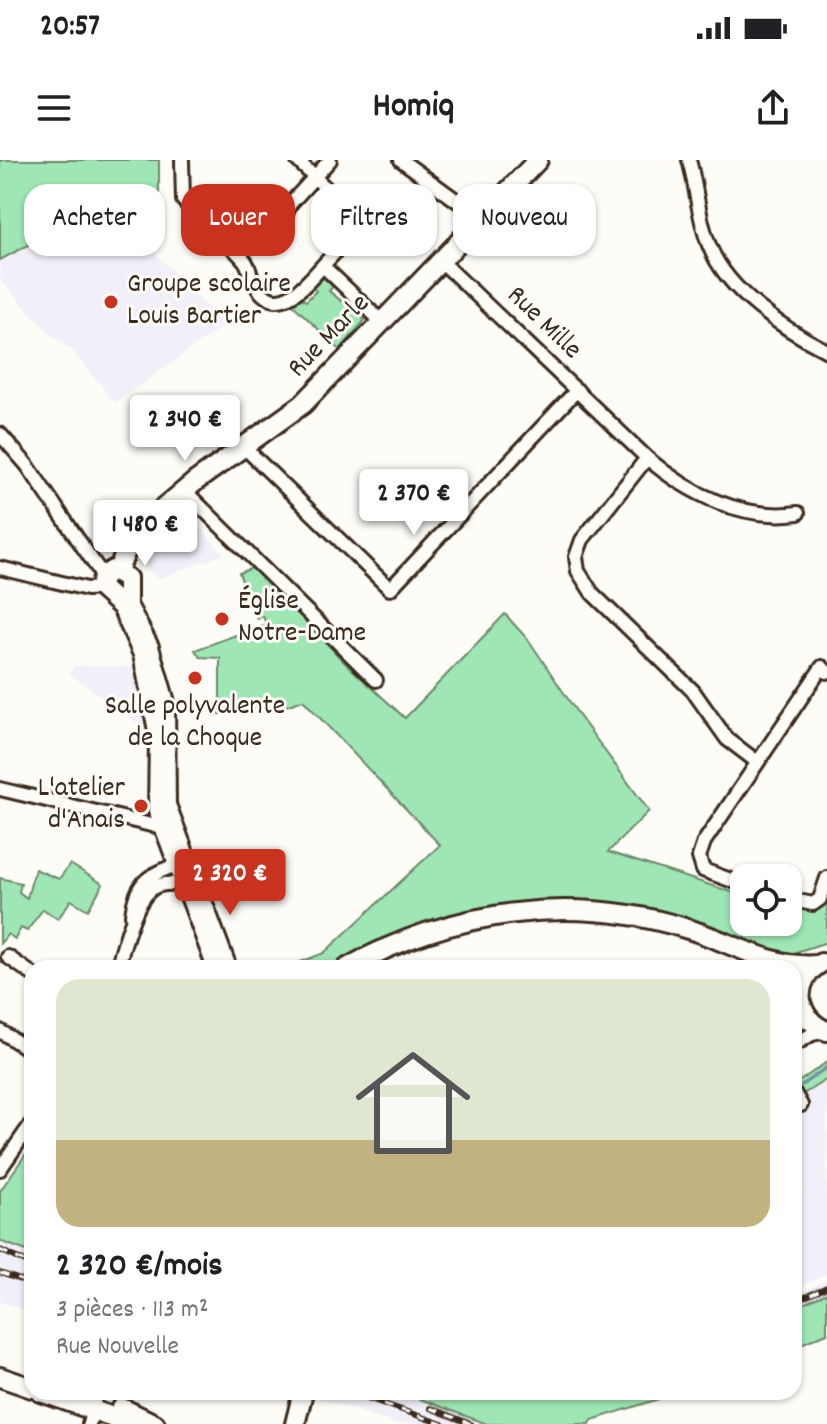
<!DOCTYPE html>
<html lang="fr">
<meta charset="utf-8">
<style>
:root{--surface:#fff;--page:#f2f2f2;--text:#202124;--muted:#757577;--accent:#c8321e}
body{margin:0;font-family:Dekko,sans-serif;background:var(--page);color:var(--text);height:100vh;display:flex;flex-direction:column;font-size:30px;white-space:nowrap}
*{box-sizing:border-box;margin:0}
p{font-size:26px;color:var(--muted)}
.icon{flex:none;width:44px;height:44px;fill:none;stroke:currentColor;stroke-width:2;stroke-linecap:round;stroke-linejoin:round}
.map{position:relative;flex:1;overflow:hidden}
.details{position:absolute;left:24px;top:800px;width:778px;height:440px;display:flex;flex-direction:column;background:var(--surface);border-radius:24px;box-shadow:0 2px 6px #0004}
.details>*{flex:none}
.hud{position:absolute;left:24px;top:24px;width:780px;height:72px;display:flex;gap:16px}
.tools{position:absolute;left:730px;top:704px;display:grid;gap:16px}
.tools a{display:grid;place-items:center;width:72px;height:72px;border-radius:16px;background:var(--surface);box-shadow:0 2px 6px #0004;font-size:40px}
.price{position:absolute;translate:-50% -68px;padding:0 18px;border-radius:8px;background:#fff;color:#222;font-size:26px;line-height:52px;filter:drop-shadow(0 2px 4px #0008)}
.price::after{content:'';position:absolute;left:50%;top:48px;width:24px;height:18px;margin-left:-12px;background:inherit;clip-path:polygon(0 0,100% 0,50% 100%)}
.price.selected{background:var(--accent);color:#fff}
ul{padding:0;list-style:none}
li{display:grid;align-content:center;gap:16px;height:424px;padding:0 32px}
li span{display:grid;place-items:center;height:248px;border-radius:24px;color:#555}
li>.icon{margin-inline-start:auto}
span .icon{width:144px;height:144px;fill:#fffc;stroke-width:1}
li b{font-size:34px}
.chip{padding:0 28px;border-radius:24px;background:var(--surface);box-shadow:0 2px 6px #0004;font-size:28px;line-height:72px}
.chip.selected{background:var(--accent);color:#fff}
.status{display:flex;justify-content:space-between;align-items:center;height:56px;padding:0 40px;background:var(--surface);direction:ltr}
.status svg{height:22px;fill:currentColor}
header{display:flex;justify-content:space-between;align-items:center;height:104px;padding:0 32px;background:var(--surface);font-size:36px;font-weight:800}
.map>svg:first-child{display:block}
.built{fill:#f2eff8}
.green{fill:#9ee6b4;stroke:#6c8869;stroke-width:2}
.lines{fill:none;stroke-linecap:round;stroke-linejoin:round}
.stream{stroke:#7591a3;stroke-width:3}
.street-casing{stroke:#3b2a1e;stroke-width:18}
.secondary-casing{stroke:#3b2a1e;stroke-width:24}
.street{stroke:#fdfcf7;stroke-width:12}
.secondary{stroke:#fdfcf7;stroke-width:18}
.rail-casing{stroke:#3b2a1e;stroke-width:6}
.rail{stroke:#fdfcf7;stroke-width:3;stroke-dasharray:9;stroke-linecap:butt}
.poi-dot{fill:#c8321e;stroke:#fdfcf7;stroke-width:3}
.labels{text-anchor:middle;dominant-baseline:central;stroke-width:6;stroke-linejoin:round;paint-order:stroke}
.poi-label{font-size:28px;fill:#3b2a1e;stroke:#fdfcf7;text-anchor:start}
.street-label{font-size:28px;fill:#3b2a1e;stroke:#fdfcf7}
</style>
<div class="status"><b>20:57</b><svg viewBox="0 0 49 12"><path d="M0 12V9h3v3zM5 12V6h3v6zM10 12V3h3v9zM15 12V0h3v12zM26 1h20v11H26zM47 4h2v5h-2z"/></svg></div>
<header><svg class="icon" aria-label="menu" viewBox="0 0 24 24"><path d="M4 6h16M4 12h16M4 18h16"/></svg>Homiq<svg class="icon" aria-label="share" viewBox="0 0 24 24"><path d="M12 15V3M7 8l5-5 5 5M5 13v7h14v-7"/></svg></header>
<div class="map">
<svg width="827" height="1264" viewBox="0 0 827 1264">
<rect width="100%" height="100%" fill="#fdfcf7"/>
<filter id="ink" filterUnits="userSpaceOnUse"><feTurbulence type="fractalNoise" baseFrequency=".0125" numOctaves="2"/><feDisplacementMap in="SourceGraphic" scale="16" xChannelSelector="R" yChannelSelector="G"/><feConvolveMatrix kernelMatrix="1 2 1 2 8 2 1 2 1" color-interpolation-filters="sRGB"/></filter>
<g filter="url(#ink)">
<path class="built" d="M78,58L103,69L114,58L145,83L225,165L115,243L71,189L49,173L0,119V100Z
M182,348L224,394L158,419L134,399Z
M74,506L139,507L149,567H142L69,513Z
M827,919V1114L794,1129V940Z
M0,1081L32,1093V1153L0,1142Z
M827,1120V1133L794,1148V1136Z
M303,1232H401L487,1264H395Z"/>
<path class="green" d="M0,0H159V44L139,71L114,53L92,62L78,58L0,100Z
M325,118L335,124L329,131L365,160L340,190L292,144L299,136L306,141L316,131L309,125Z
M255,407L343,501L405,558L505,454L530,482L580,557L649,651L608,692L744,736V762H788V751L812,749L827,740V782L787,795L760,786L750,804C658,760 560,749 460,771C441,775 421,782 403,790C390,795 377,805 364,808C341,813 309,808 285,808L324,793L440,685L303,540L286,546L220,554V498L200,497L195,490L266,464L263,456L257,459L239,413Z
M70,704L103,724L88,750L71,740L58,759L43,749L27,771L21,768L15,779L8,774L0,784V718L21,723L19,732L27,738L35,709L59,719Z
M827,902V919L794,940V925Z
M32,985V1093L0,1081V1031Z
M827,1133V1173L794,1187V1148Z
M401,1232L491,1236L527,1232H681L592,1260L590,1264H487Z"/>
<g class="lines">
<path class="stream" d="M802,925L827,907"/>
<g class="street-casing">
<path id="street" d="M182,0L183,40C201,62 227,79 245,101C250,108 250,117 255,124C278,162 307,123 326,102C343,85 352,73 346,48L297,0
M401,0L482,59
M689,0C697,28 698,58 709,85C727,132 784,169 827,191
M281,65L290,44L330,0
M441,101L647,298
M323,106L382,162
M0,274L27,305L103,416
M245,288L390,429L577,230
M184,330L376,520
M0,408L87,429L101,428
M756,601L727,579L693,531L592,433L578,411L576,397L582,380L647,298C688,333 742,361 798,353
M0,629L168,669
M744,725L703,710L699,697L704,682L822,507L827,512
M788,739L813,744L820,739L827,718
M132,755C136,718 152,714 184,702
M8,797L32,814
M117,808C124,787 136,730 160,725C171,722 180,726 191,722
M0,871L32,892
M794,873L803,852
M794,885L812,874L827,871
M794,933L801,945
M0,1009L32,963
M89,1264L95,1239"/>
</g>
<g class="secondary-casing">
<path id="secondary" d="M118,410L130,382L147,362L196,321L303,244L538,0
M821,803C791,820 795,859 827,871
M217,808L158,650L159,576L143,494L122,447L101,428L103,416L113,410L127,418V445L149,487L165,542L166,645L227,808
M347,808C451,750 573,733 688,769C729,781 773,809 816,805
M0,1217L32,1228
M41,1232L133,1264
M122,1248L155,1264
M295,1264L303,1232"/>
</g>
<use href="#street" class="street"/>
<use href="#secondary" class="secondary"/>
<g class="rail-casing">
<path id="rail" d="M0,1090L32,1105
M0,1113L32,1124
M794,1142L827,1127
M350,1232L442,1264
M430,1248L471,1264"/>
</g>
<use href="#rail" class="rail"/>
</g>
</g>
<g class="poi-dot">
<circle cx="111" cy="142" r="8"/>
<circle cx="222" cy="459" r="8"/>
<circle cx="195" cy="518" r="8"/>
<circle cx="141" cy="646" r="8"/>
</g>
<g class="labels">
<g class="poi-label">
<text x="127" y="126">Groupe scolaire<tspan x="127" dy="32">Louis Bartier</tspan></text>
<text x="238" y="443">Église<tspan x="238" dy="32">Notre-Dame</tspan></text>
<text x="195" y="548" text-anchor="middle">Salle polyvalente<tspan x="195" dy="32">de la Choque</tspan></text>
<text x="125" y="630" text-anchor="end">L'atelier<tspan x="125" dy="32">d'Anais</tspan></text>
</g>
<g class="street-label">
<text transform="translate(543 164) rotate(44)">Rue Mille</text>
<text transform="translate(330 177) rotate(-46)">Rue Marle</text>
</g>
</g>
</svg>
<div class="tools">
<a><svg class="icon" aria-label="locate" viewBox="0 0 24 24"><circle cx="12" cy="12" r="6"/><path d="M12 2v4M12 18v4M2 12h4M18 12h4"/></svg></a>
</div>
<b class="price" style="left:185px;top:303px">2 340 €</b>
<b class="price" style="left:414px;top:377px">2 370 €</b>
<b class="price" style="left:145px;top:408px">1 480 €</b>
<b class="price selected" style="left:230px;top:757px">2 320 €</b>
<div class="hud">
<a class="chip">Acheter</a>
<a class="chip selected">Louer</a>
<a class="chip">Filtres</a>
<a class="chip">Nouveau</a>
</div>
<section class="details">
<ul>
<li><span style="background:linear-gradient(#dfe7d0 65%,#c2b280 0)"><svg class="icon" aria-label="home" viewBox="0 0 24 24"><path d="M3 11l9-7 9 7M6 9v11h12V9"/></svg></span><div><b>2 320 €/mois</b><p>3 pièces · 113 m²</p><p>Rue Nouvelle</p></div></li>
</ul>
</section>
</div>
